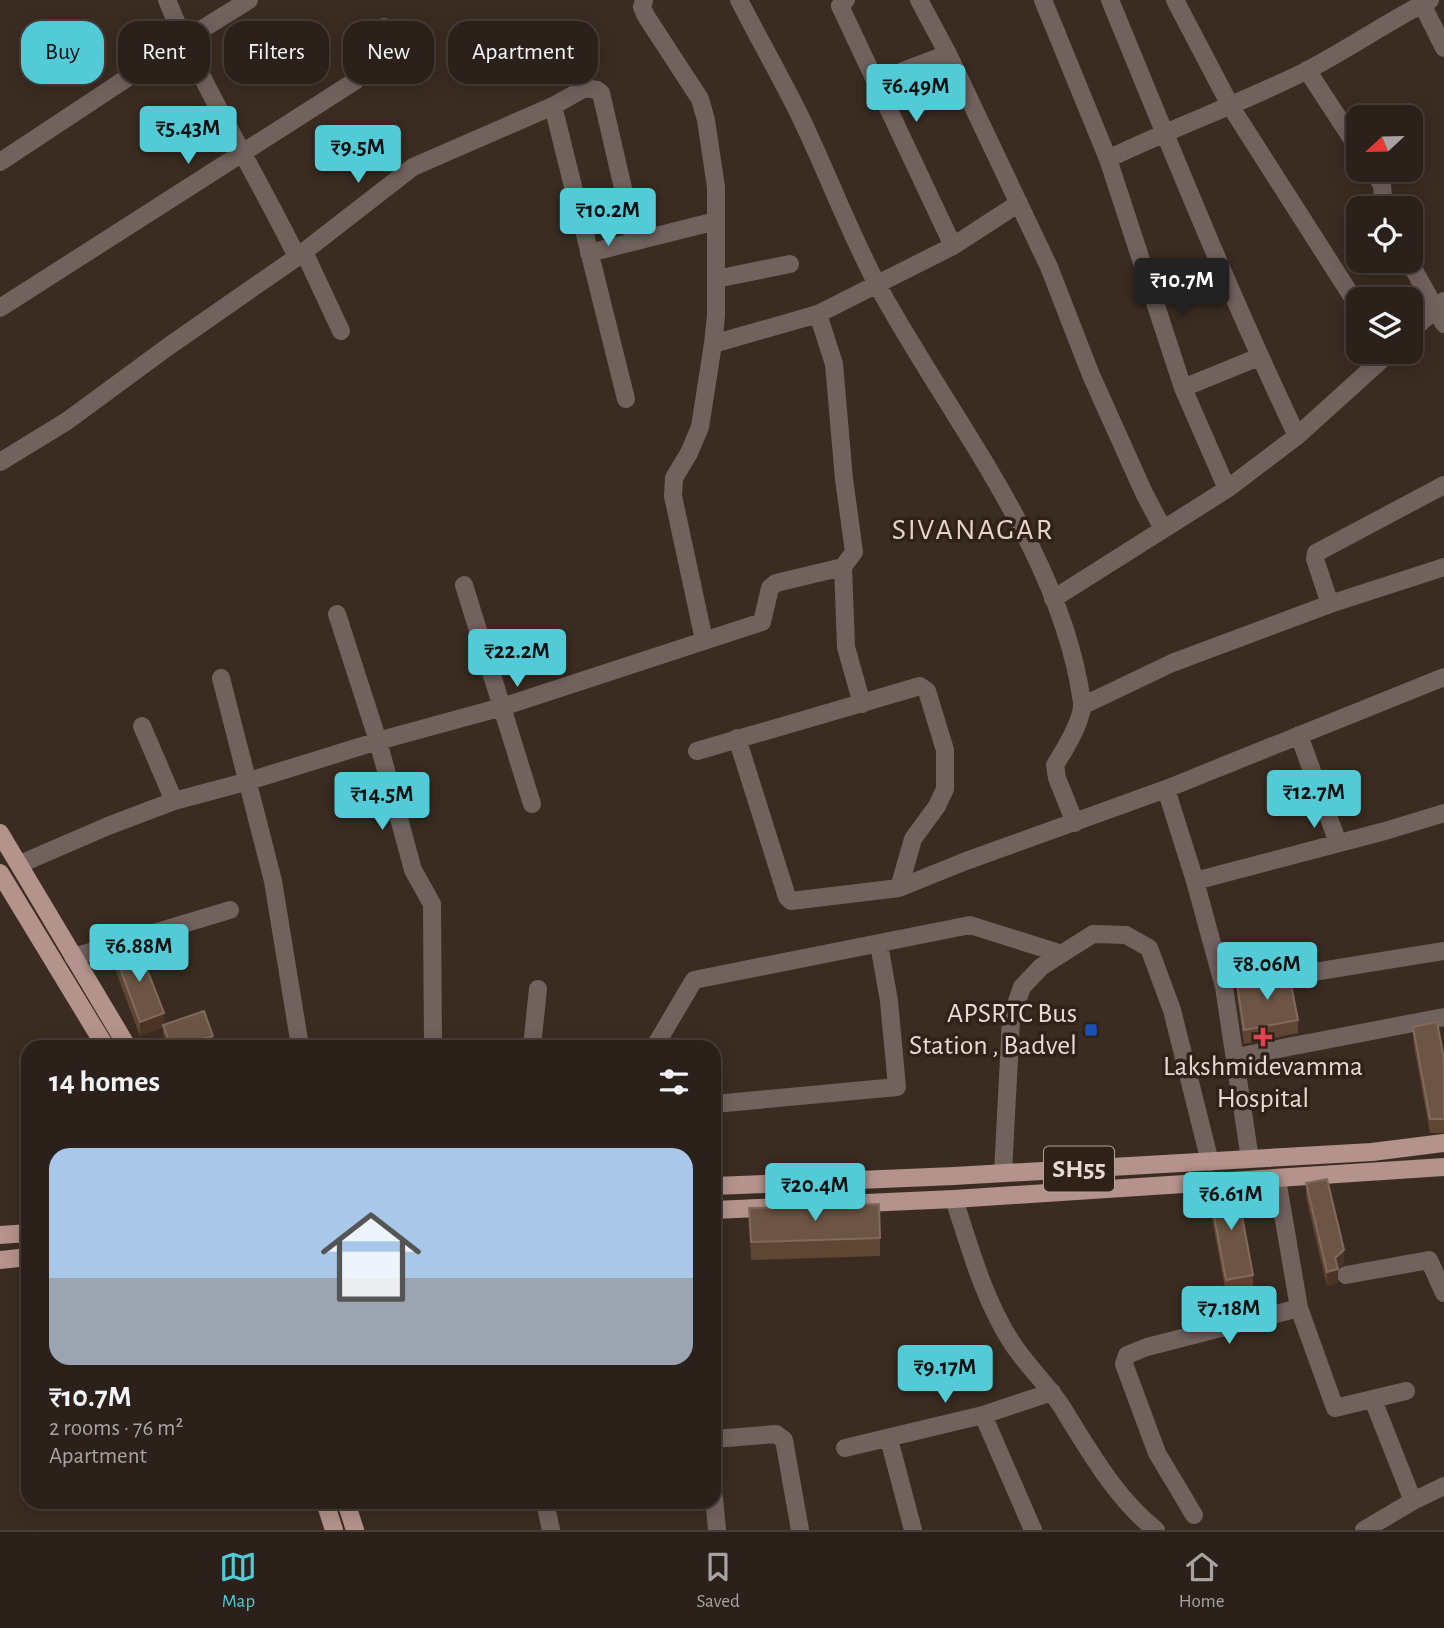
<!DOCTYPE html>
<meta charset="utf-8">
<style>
:root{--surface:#2c211a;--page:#342923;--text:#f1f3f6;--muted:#a6a3a2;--line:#483e39;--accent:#52cbd7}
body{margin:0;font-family:"Alegreya Sans",sans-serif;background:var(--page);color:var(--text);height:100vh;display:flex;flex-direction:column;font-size:26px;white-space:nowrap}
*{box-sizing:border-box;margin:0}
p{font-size:23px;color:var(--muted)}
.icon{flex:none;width:38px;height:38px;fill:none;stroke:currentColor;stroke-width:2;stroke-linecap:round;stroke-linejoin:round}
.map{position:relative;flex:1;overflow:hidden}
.panel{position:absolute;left:21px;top:1040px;width:700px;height:469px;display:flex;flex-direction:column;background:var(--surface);border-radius:21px;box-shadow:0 4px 18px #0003,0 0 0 2px var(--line)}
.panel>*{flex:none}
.top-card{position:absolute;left:21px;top:21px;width:700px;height:63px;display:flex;gap:14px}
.needle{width:46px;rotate:248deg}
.controls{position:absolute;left:1346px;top:105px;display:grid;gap:14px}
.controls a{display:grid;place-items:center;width:77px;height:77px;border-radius:14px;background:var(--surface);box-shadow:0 4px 18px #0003,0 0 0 2px var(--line);font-size:35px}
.price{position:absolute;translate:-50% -60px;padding:0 16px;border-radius:7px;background:var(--accent);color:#111;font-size:23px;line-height:46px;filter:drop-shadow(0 2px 4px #0008)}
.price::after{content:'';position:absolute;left:50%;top:42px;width:21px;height:16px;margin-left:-10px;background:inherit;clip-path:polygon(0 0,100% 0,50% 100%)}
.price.active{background:#222;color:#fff}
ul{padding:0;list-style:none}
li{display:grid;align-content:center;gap:14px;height:371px;padding:0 28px}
li span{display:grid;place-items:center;height:217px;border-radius:21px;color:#555}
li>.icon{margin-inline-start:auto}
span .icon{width:126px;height:126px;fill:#fffc;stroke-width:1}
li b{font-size:30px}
h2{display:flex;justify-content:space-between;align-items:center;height:84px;padding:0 28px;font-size:30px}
.tag{padding:0 24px;border-radius:21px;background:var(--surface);box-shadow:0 4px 18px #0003,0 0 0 2px var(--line);font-size:24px;line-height:63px}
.tag.active{background:var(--accent);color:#111}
.tabs{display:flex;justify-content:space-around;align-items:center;height:98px;border-top:2px solid var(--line);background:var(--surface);font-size:19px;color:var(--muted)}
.tabs a{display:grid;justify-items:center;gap:4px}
.tabs .active{color:var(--accent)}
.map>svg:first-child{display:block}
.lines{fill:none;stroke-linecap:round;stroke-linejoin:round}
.minor{stroke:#72625e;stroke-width:18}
.major{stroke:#b4938c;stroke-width:18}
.wall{fill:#5f4534}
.shaded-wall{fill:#4b3426}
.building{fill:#6d5545;stroke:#806a5c;stroke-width:2}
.transit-dot{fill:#1a4fb4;stroke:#312219;stroke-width:2.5}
.health-dot{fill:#e0444e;stroke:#312219;stroke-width:2.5}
.labels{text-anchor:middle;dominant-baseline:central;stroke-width:7;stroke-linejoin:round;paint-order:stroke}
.shield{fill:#312219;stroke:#afa49c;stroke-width:2}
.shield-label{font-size:26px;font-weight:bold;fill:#e5dbd4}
.poi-label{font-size:28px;fill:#e5dbd4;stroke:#312219;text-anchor:end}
.neighbourhood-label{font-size:30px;letter-spacing:2px;fill:#e6d2c6;stroke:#312219}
</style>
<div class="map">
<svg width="1444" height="1530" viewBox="0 0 1444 1530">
<rect width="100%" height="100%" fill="#3b2c22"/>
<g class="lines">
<path class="minor" d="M167,0C203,89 255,171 297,257
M644,0L642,7L646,16L700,99L706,120L716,187V316L713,344L700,427L689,453L674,478L673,496L704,640
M739,0C758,37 779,74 798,112C826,169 848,230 878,286C949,417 1061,551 1082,702C1084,718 1064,751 1055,765L1057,778L1075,823
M846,0L840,6L953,246
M919,0L948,54L1049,267L1091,375L1144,493L1163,529
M1043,0L1108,159L1183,388L1227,489
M1110,0C1170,146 1229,293 1297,436
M1175,0L1231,107L1358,306
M1420,0L1444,48
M1307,70L1358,148
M903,71L948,54
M553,106L626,399
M1108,159C1172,128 1239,104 1304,72C1347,50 1387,22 1430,0
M0,162L183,41L249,0
M1373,170L1382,185L1384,208
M304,252L341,331
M589,253L716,221
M1409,261L1444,324
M716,279L790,264
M0,308L355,81L374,61L384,27
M818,314L834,364L844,479L854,552L843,567L846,647L862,704
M1410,332L1444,301
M713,344L818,314L953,246L1019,203
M1183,388L1259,357
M0,462L67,421L169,346L297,257L413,167L553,106L585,88L597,90L601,93L635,240
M464,585L532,804
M1053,599L1227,489L1297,436L1390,352
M1330,604L1315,559L1316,553L1444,485
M337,614L378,741L413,870L432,904L433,1046
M221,678L273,881L300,1046
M1082,706L1172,663L1330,604L1444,567
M142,726L174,801
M1299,735L1338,843
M737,738L787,897L791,901L899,888L966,861L1166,789L1444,677
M697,751L920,686L927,691L945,750V789L937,806L913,839L899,888
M1166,789L1195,881L1224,987L1250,1159
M20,864L108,826L174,801L249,781L378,741L502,707L762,622L770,588L776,583L843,567
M1195,881L1385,831L1444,813
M73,957L230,910
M1265,980L1444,951
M532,1046L538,989
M655,1046L694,980L970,925L1059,953
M1236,1057L1444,1017
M714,1104L897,1087L889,1001L879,944
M1003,1173L1011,1019L1022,987L1041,967L1093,934L1126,935L1149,948L1172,1010L1210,1162
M954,1199C970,1248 984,1300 1012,1343C1027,1366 1047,1384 1062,1407C1088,1449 1116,1499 1156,1530
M1346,1275L1429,1260L1444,1293
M1299,1308L1335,1408L1406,1391
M1373,1400L1413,1501
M983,1415L1033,1530
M714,1439L776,1434L784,1440L800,1530
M889,1439L913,1530
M845,1448L983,1415L1052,1392
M714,1497L717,1530
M545,1502L551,1530
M1194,1515L1157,1453L1124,1364L1127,1355L1147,1347L1299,1308L1277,1179
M1364,1530L1413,1501L1444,1486"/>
<path class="major" d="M0,833L127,1046
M0,873L105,1046
M714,1186L954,1176L1372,1152L1444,1143
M714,1210L954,1199L1444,1167
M0,1235L28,1233
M0,1260L28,1257
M325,1502L334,1530
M346,1502L355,1530"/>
</g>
<path class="wall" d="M115,955L164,1025L213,1045L208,1046H167L163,1034V1027L140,1036L115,969Z
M1237,983L1298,1020V1033L1244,1044L1237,996Z
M1413,1027L1444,1059V1133H1430L1413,1041Z
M1306,1183L1344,1264L1338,1269V1283L1327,1286L1306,1197Z
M1209,1189L1253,1275V1289L1226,1294L1209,1203Z
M749,1208L880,1238V1256L751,1260Z"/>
<path class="shaded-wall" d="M164,1013V1026L140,1036V1022Z
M213,1036V1045L208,1046H182Z
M1344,1250V1264L1338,1269V1283L1327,1286V1272L1335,1258Z"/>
<path class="building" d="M138,946L164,1013L140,1022L115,955Z
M1289,974L1298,1020L1244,1030L1237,983Z
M204,1011L213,1036L182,1046H171L163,1025Z
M1437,1022L1444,1059V1119H1430L1413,1027Z
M1327,1179L1344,1250L1335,1258L1338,1269L1327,1272L1306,1183Z
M1236,1184L1253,1275L1226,1280L1209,1189Z
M879,1204L880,1238L751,1242L749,1208Z"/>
<rect class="transit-dot" x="1084" y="1023" width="14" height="14" rx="3.5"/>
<path class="health-dot" d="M1259.5 1026.5h7v7h7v7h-7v7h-7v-7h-7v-7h7z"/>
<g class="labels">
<rect class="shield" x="1044" y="1146.5" width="70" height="45" rx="5"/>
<g class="shield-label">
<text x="1079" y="1169">SH55</text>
</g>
<g class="poi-label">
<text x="1077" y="1014">APSRTC Bus<tspan x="1077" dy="32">Station , Badvel</tspan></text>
<text x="1263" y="1067" text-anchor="middle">Lakshmidevamma<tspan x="1263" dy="32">Hospital</tspan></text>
</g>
<g class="neighbourhood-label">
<text x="973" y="530">SIVANAGAR</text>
</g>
</g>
</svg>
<div class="controls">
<a><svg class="needle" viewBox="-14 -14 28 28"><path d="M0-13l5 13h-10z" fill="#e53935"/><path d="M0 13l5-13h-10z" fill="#a6a3a2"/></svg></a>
<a><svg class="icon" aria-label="locate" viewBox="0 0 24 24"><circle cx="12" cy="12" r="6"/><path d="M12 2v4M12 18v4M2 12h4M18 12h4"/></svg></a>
<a><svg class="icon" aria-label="layers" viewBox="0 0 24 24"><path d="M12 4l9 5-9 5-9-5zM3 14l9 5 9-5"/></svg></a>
</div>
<b class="price" style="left:916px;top:124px">₹6.49M</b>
<b class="price" style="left:188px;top:166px">₹5.43M</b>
<b class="price" style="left:358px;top:185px">₹9.5M</b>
<b class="price" style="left:608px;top:248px">₹10.2M</b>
<b class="price active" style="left:1182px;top:318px">₹10.7M</b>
<b class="price" style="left:517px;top:689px">₹22.2M</b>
<b class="price" style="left:1314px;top:830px">₹12.7M</b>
<b class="price" style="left:382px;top:832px">₹14.5M</b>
<b class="price" style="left:139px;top:984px">₹6.88M</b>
<b class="price" style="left:1267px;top:1002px">₹8.06M</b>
<b class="price" style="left:815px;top:1223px">₹20.4M</b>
<b class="price" style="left:1231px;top:1232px">₹6.61M</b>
<b class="price" style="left:1229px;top:1346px">₹7.18M</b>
<b class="price" style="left:945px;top:1405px">₹9.17M</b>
<div class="top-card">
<a class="tag active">Buy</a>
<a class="tag">Rent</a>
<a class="tag">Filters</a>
<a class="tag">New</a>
<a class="tag">Apartment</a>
</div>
<section class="panel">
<h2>14 homes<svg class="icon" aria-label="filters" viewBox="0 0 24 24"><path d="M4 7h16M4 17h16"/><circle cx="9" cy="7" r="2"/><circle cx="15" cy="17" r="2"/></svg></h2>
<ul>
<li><span style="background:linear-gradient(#a9c7e8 60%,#9aa5b1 0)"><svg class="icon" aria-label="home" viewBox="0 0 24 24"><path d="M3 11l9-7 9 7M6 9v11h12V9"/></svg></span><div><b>₹10.7M</b><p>2 rooms · 76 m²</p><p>Apartment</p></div></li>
</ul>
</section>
</div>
<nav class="tabs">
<a class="active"><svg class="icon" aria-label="map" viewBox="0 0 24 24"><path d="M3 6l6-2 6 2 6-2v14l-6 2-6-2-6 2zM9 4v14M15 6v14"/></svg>Map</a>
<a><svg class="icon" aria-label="saved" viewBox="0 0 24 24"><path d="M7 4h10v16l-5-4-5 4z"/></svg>Saved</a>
<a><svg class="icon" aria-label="home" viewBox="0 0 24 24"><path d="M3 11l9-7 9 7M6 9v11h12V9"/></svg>Home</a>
</nav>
